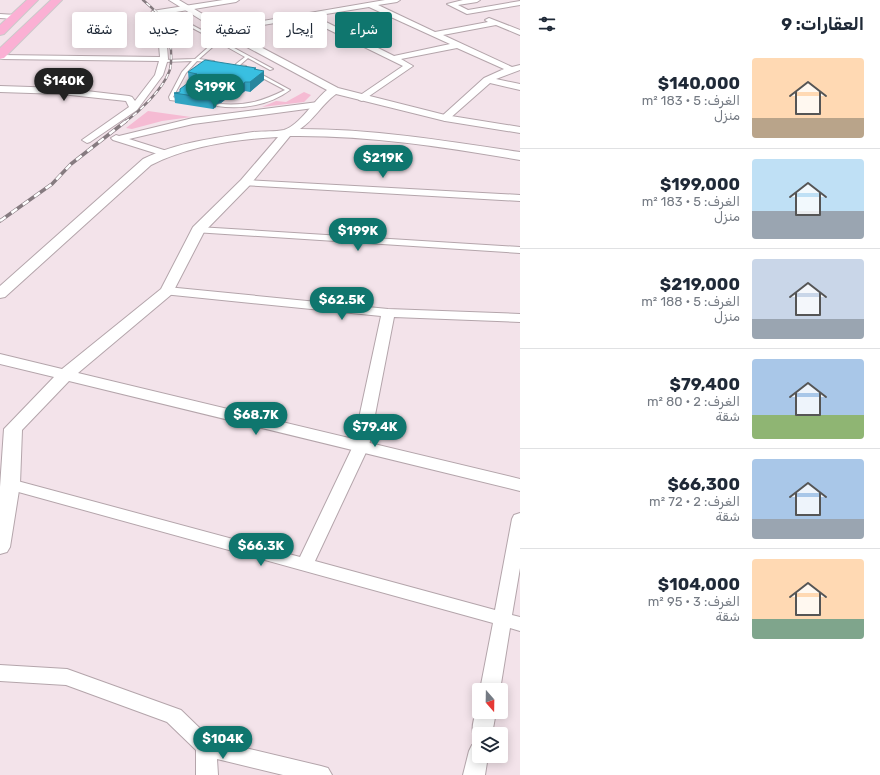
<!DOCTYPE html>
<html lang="ar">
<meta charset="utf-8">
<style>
:root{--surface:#fff;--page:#f6f6f7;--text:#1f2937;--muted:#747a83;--line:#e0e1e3;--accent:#0f766e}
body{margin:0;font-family:Rubik,Cairo,sans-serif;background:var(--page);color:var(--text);direction:rtl;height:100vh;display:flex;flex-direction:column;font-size:15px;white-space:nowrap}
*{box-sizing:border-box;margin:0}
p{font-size:13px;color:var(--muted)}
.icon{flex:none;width:22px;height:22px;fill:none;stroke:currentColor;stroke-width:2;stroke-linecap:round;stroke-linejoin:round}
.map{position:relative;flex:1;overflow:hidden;direction:ltr}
.panel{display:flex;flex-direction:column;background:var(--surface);width:360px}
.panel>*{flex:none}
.guide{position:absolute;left:12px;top:12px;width:380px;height:36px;direction:rtl;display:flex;gap:8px}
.needle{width:26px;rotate:160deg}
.buttons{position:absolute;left:472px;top:683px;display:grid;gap:8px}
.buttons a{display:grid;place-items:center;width:36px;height:36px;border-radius:4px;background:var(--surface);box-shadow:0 2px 10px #0003;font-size:20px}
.price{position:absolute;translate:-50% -34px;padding:0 9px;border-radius:14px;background:var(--accent);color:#fff;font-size:13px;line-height:26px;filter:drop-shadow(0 1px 2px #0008)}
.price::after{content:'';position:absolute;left:50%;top:24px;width:12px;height:9px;margin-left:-6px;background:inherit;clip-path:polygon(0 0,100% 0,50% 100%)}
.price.selected{background:#222;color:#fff}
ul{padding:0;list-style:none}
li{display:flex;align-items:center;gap:12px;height:100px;padding:0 16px}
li+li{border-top:1px solid var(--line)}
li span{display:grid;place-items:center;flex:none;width:112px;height:80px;border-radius:4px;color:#555}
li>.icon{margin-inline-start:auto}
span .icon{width:48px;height:48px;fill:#fffc;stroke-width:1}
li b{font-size:17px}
h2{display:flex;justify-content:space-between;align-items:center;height:48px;padding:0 16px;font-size:17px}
.pill{padding:0 14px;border-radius:4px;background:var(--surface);box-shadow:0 2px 10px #0003;font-size:14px;line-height:36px}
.pill.selected{background:var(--accent);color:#fff}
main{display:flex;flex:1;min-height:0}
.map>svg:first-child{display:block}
.green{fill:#f5bbd3}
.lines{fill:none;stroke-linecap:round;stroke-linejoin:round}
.service-casing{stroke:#b4a5ab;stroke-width:2}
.minor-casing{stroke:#b4a5ab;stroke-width:2}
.tertiary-casing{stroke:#b4a5ab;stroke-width:2}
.primary-casing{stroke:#cbc9ca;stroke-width:2}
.service{fill:#fff;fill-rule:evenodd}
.minor{fill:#fff;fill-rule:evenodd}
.tertiary{fill:#fff;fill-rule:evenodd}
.primary{fill:#fbb0d4;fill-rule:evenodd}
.rail-far1-casing{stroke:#867b80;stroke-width:2.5}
.rail-casing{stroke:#867b80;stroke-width:3.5}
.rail-far1{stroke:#fff;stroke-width:1.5;stroke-dasharray:5;stroke-linecap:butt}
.rail{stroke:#fff;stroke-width:2.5;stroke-dasharray:7;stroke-linecap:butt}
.wall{fill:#31a4c2}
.shaded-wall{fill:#28869e}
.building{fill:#39bfe1;stroke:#28869e}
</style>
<main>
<section class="panel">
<h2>العقارات: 9<svg class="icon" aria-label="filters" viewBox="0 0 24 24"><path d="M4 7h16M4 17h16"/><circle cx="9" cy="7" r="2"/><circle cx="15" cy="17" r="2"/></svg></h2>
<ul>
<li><span style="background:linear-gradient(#ffd9b3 75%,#b9a48a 0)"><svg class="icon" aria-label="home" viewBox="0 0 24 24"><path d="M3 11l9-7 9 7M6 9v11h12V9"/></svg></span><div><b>$140,000</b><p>الغرف: 5 · 183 m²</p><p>منزل</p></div></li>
<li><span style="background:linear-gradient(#bfe0f5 65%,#9aa5b1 0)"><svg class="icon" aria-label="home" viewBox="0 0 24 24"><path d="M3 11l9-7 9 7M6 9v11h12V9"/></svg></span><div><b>$199,000</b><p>الغرف: 5 · 183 m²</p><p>منزل</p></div></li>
<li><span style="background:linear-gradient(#c9d6e8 75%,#9aa5b1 0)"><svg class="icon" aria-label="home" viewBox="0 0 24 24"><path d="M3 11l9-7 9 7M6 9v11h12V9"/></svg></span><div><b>$219,000</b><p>الغرف: 5 · 188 m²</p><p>منزل</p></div></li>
<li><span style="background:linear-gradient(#a9c7e8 70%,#8fb573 0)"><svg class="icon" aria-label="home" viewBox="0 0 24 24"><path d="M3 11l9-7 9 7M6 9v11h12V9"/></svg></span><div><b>$79,400</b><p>الغرف: 2 · 80 m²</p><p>شقة</p></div></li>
<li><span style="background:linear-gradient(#a9c7e8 75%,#9aa5b1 0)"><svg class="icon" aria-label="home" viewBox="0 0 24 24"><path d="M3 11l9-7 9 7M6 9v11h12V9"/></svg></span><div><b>$66,300</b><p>الغرف: 2 · 72 m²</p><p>شقة</p></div></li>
<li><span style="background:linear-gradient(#ffd9b3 75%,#7fa58c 0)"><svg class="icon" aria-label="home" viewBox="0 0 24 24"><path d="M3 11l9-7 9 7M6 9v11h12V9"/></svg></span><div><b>$104,000</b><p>الغرف: 3 · 95 m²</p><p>شقة</p></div></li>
</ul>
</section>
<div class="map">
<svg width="520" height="775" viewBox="0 0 520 775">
<rect width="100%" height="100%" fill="#f3e3ea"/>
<path class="green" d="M304,92L311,95L304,102L262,107L276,101L286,102Z
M148,111L191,117L162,121L132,129L126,128Z"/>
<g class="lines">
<g class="service-casing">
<path id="service" d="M164,11H166L220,40L236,36V38L223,42L273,69L270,70L248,58L240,65L246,66V68L236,66V64L245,57L220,43L216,44L199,59L213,61H214V63L197,61L186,73L173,97L180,100L178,101L170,100L169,97L182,72L192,61L164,62H163V60L195,59L214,42L217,41L164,13Z
M255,72H257L290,90C270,105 242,110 217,106V105L219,104C245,106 261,102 285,90L255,74Z"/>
</g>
<g class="minor-casing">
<path id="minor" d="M223,0H239L236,2L158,15L157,18L166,33L168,59L163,75L137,110L90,142L87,143L82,140L129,107L126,101L61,94L0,92V86L61,88L129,96L132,97L135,101L155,75L159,61L0,59V55L160,57L158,33L149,18L152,11Z
M385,0H400L397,2L378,5L435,32L488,22L485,20L489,18L520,30V35L496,25L443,35L512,67L520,65V70L496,79L520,84V90L490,83L448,120L445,121L440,118L442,116L484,78L504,69L457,48L401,59L413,66L362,101L359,100L358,98L359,96L403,66L305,18L222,32L218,30L222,28ZM369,7L450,44L394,56L314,16Z
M463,0H480L477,2L458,5L468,10L520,1V5L467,14L447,4Z
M0,14L16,15L20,17L16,19L0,18Z
M318,102L322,105L321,107L193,124L129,139L167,151L169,153L167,155L164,156L113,140L111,138L116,135L119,136L193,118Z
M245,180L520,195V201L241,185L240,183Z
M198,227L520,247V253L194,232L192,230Z
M167,287L388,309L520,314V322L394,317L369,446L315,561L495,610L512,519L514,515L520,513V568L512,615L520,617V631L510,628L500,690H480L493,623L4,488L2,484L4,480L10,479L300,557L353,446L381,316L163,294L161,291L163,288Z
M0,665L67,669L181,710L212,740L321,766L328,768L332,775H283L217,759L218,775H196V750L167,722L66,685L0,681Z
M479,706V712H496L492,734H479V742L475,740C470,730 474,716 479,706Z
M479,742V756H488L485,775H463L469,751L472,745Z"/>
</g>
<g class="tertiary-casing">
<path id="tertiary" d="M169,0H179L238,35L338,88L445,115L520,127V133L445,121L336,94C322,104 314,120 300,129C374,129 447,141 520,152V160C444,147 368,135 290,136L249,186L204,232L172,294L78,373L520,479V491L69,381L22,430L20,484L10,547L7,552L0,554V487L4,429L54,377L0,364V354L62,369L161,289L193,227L241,180L278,137C237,139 188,146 151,165L5,297L0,298V286L143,159C177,142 216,138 253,132C263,131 275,132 284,130C300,125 314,100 327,90L232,39Z"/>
</g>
<g class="primary-casing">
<path id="primary" d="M27,0H38L4,34L0,35V25Z
M51,0H62L4,58L0,59V48Z"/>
</g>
<use href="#service" class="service"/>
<use href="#minor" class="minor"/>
<use href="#tertiary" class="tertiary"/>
<use href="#primary" class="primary"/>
<g class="rail-far1-casing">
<path id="rail-far1" d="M125,122C140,111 162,90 169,72C172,66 171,58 171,51C170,24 163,17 143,0"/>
</g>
<g class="rail-casing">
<path id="rail" d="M0,221L52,184L71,164L126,121"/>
</g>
<use href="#rail-far1" class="rail-far1"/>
<use href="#rail" class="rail"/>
</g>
<path class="wall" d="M256,70L264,80L250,92L245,91L239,96L231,95L221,103L216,104V107L213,109L175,103L174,93L180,92L189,83L188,72Z"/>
<path class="shaded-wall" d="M264,71V80L250,92V82Z
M245,82V91L239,96V87Z
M231,86V95L221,103L216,104V107L213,109V99L216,94Z"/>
<path class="building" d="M205,60L256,68L254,69L264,71L250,82H245L239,87L231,86L221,93L216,94V98L213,99L174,93L180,92V89L192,80H189L197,74L188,72Z"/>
</svg>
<div class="buttons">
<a><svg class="needle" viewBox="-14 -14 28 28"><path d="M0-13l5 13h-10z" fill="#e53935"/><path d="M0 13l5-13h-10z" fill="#747a83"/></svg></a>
<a><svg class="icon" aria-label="layers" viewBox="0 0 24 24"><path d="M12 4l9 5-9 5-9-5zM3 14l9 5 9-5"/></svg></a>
</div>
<b class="price selected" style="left:64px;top:102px">$140K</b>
<b class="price" style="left:215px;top:108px">$199K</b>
<b class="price" style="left:383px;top:179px">$219K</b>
<b class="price" style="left:358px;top:252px">$199K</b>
<b class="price" style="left:342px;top:321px">$62.5K</b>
<b class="price" style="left:256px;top:436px">$68.7K</b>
<b class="price" style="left:375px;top:448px">$79.4K</b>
<b class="price" style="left:261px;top:567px">$66.3K</b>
<b class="price" style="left:223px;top:760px">$104K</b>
<div class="guide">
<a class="pill selected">شراء</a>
<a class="pill">إيجار</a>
<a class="pill">تصفية</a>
<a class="pill">جديد</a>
<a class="pill">شقة</a>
</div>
</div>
</main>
